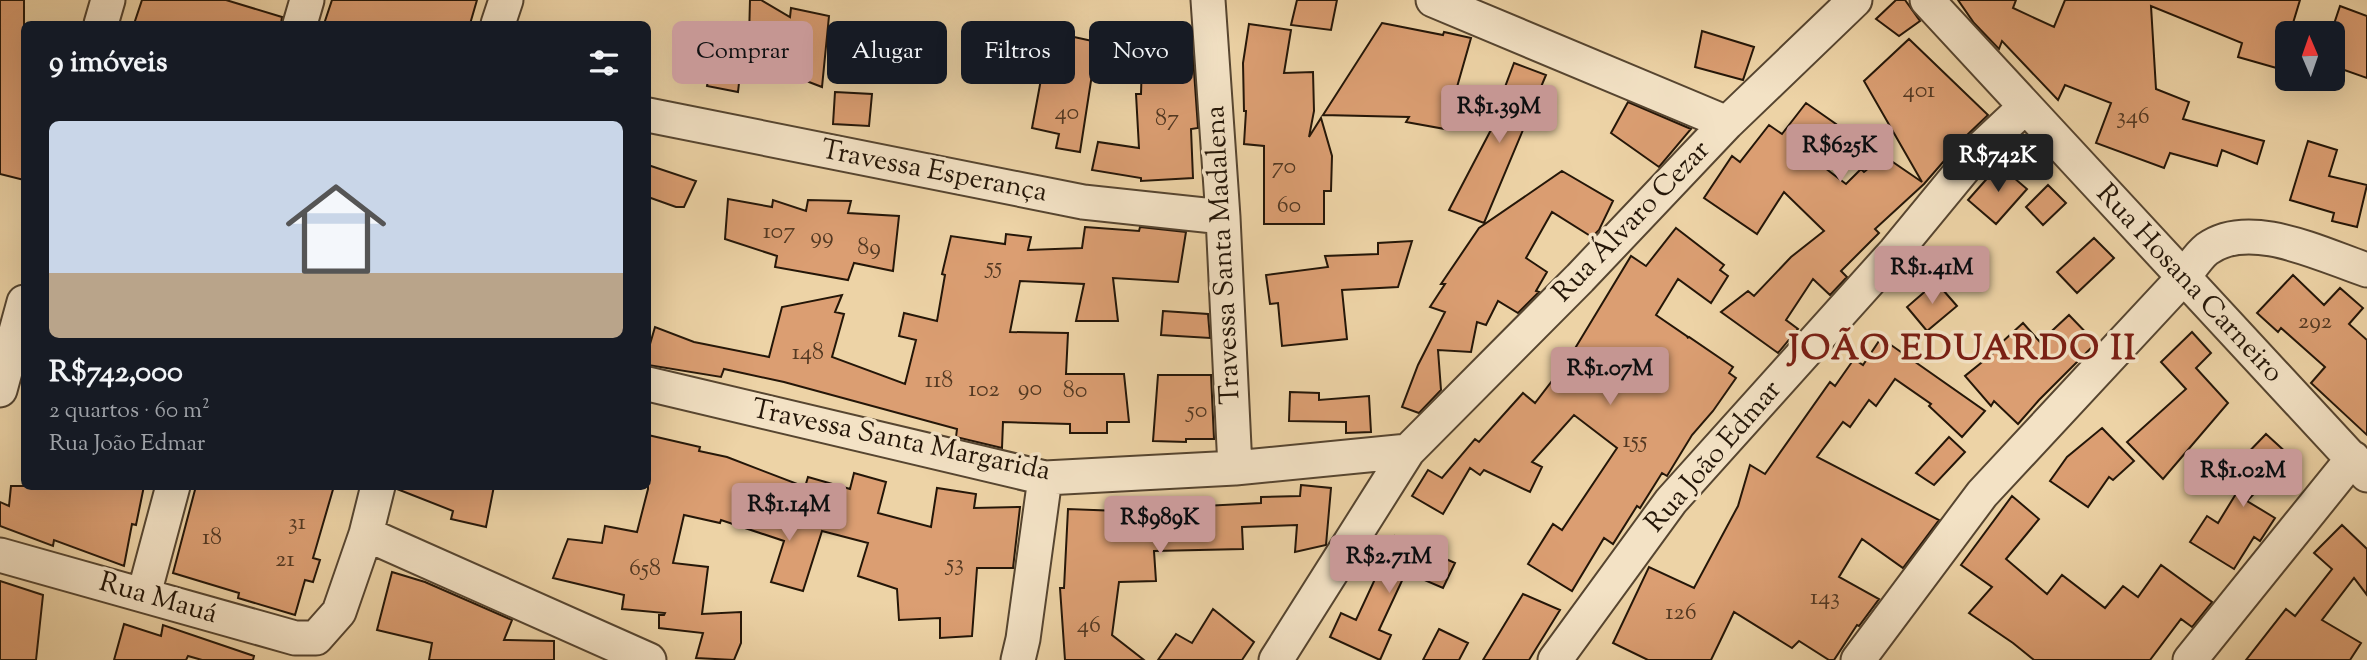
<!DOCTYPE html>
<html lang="pt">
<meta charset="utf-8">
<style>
:root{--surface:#171b24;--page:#242831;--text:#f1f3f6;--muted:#9ea1a6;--accent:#c59692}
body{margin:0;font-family:"Sorts Mill Goudy",serif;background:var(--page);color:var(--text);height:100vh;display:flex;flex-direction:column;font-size:26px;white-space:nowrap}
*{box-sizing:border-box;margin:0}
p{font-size:23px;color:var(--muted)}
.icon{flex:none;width:38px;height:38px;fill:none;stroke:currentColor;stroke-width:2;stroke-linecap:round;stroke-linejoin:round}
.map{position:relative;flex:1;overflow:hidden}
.sheet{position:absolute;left:21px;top:21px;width:630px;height:469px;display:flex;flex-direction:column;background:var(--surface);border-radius:10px;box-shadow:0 7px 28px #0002}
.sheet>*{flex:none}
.top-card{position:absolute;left:672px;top:21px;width:665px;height:63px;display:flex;gap:14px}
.needle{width:46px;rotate:358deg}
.buttons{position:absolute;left:2275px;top:21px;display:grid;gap:14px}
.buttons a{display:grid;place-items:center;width:70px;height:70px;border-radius:10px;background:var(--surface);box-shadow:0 7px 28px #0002;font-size:35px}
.price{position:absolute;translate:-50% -60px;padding:0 16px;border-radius:7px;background:var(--accent);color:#111;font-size:23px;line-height:46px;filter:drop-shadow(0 2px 4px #0008)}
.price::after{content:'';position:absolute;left:50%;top:42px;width:21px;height:16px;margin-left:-10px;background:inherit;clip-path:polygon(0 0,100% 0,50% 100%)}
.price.current{background:#222;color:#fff}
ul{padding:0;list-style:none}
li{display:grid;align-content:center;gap:14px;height:371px;padding:0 28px}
li span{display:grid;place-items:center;height:217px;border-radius:10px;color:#555}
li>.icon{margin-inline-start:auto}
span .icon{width:126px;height:126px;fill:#fffc;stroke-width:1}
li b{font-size:30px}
h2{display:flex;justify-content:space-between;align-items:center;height:84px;padding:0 28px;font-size:30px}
.chip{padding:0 24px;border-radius:10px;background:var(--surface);box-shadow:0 7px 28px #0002;font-size:24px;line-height:63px}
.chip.current{background:var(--accent);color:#111}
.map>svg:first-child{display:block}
.building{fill:#db9e72;stroke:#241608;stroke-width:2}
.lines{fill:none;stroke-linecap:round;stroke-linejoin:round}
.minor-casing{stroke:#564530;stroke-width:37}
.minor{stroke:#f3e2c5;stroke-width:33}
.labels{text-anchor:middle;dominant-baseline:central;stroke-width:7;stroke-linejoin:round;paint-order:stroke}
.number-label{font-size:24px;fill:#523822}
.street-label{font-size:28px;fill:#241608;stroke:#f3e2c5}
.district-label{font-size:35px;font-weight:bold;letter-spacing:2px;fill:#7a1f14;stroke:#f3e2c5}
</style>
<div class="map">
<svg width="2367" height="660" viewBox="0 0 2367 660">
<rect width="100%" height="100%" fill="#edd3a6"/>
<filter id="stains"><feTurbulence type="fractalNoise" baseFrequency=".00286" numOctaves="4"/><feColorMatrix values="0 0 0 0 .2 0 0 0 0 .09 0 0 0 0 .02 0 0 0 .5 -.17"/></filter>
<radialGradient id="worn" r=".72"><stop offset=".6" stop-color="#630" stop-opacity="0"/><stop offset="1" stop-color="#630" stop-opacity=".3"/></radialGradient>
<path class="building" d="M0,0H24V180L0,174Z
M142,0H226L282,17L281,24H134Z
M332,0H477L470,24H324Z
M750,0H761L790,17L791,8L829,16L822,87L783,72L786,50L749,38Z
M1297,0H1337L1331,30L1291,25Z
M1896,0H1905L1920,21L1899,36L1876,19Z
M1958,0H2016L2013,8L2054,27L2065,0H2300L2290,33H2287V43L2280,69L2238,57L2242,43L2151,6L2156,89L2189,102L2183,119L2264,141L2257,164L2222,150L2217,166L2170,153L2164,168L2096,143L2111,103L2065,85L2058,100L2002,41L1999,49L1974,23Z
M2340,6L2367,16V78L2333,66V27Z
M1382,23L1443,35L1444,32L1471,38L1445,129L1406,122L1409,117L1323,115Z
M1249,24L1291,30L1284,73L1313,72L1314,111L1309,137L1321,118L1332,156L1331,191H1324V224H1264V146L1244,144L1246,111H1244L1243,63Z
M1143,26L1191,28L1198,128L1191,129L1193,178L1141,181V178L1092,170L1098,142L1139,148L1136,94H1141Z
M1702,31L1754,47L1743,80L1695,67Z
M1049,36L1073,47L1074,37L1097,42L1080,152L1056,148L1059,134L1032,128Z
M1909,39L1988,115L1964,138L1924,184L1875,229L1879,233L1841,271L1847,277L1830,295L1813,279L1786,320L1798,329L1778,353L1721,312L1748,291L1754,296L1791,257L1824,231L1784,192L1757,234L1704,198L1732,156L1740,162L1769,125L1782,134L1806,103L1836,124L1812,158L1846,184L1861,169L1864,172L1884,156L1922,182L1864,81Z
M712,59L741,65L738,92L707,86Z
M1514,63L1546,75L1484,223L1449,210L1504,105L1499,103Z
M835,92L872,94L869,126L833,124Z
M1628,102L1691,129L1659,167L1611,133Z
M2308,141L2337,150L2329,176L2367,185L2357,227L2332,221L2334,213L2290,200Z
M648,165L696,181L684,207H676L648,197Z
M1999,165L2027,189L1996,224L1968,200Z
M1562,171L1613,201L1599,230L1592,237L1552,212L1526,258L1547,272L1536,291L1539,292L1518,313L1498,301L1486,325L1477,322L1471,352L1438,350L1441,390L1419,413L1402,407L1418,365L1445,312L1430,307L1445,284H1441L1479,228Z
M2048,185L2066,203L2043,225L2026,207Z
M728,199L772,207L773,200L806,211L808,200L851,201L848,213L899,216L893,271L854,263L848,280L775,267L777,256L725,239Z
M1085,227L1139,231L1140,227L1186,232L1178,282L1113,278L1118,321H1076L1084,284L1020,281L1010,332L1068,333L1066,374H1124L1129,422H1107V433H1070V424L1003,422L1002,448L956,437L957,429L784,382L724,369L721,377L648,365V351L655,327L694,342L769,357L782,307L842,295L835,312L844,314L832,357L905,384L916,340L899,336L904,313L937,321L945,275L942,274L951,236L1005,244L1006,234L1031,237L1028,250L1082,248Z
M1676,228L1724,265L1720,270L1728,276L1711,303L1678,279L1656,315L1688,337L1687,338L1689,337L1733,367L1729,373L1736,378L1713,411L1692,435L1667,476L1662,473L1640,508L1637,506L1613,544L1604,538L1572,591L1528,564L1553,524L1562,530L1617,448L1574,415L1532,462L1542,467L1530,492L1484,470L1480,475L1470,468L1443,514L1412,496L1428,470L1442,478L1475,439L1479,442L1523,393L1535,403L1568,360L1631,256L1646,266Z
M2094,238L2114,258L2077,293L2057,272Z
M1412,241L1398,287L1342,290L1347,339L1282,346L1278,303L1270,304L1266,275L1328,267L1325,256L1378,254V243Z
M2293,275L2324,305L2340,288L2363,308L2349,324L2367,340V435L2311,383L2325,367L2281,328L2278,332L2257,313Z
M1936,282L1957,306L1927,331L1907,307Z
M1163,311L1208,314L1210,338L1161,335Z
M2069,315L2096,343L2039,400L2018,424L1994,401L1991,406L1965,376L2002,346L2000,344L2023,323L2040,342Z
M2192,332L2211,353L2196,368L2228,403L2163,479L2127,442L2186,389L2161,362Z
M1881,338L1985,411L1962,437L1929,406L1931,404L1895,379L1876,406L1869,400L1850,427L1843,422L1817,457L1939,520L1903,568L1862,539L1839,577L1879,599L1859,626L1857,625L1834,660H1829L1799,641L1792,648L1734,612L1711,660H1648L1613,643L1649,567L1694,588L1738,506L1750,465L1765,474L1830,382L1835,386L1854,359L1863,365Z
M1158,375H1211L1214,439H1186V442L1153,441Z
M1290,392L1319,393V400L1369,396L1371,432L1346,433V422L1289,421Z
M2102,428L2134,461L2113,480L2109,477L2088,507L2050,481L2067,457Z
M2266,434L2290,456L2247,501L2275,518L2260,541L2254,537L2234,569L2190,542L2207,516L2218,523L2250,471L2240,461Z
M648,435L700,447L699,451L727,457L805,487L808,477L850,489L854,473L886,482L878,513L931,527L937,488L976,494L974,508L1020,507L1013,568H977L972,636L940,638V618L899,620L897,589L858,576L868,543L822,531L803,591L771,582L784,541L721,520L720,523L684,515L673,563L708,567L702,614L741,612V643L734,660L696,658L703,633L659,628V615H664L665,613L622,609L624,595L553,578L568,539L602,543L605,526L637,532L648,489Z
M1949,437L1965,452L1934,485L1916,473Z
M1301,485L1331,488L1326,545L1295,552L1297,525L1242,527L1243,549L1154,551L1156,581L1119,582L1112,635L1144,660H1065L1060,588H1064L1068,509L1119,511V517L1169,515L1168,504L1204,502V506L1261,503V497L1300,496Z
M11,486H144L136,525L132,524L124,566L54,540L53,546L0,526V502L9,506Z
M196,486H334L313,558L320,560L313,582L305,580L295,615L238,598L239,593L173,573Z
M397,486H494L486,527L451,519L453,511L397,489Z
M2012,496L2039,519L2006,559L2047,594L2062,575L2105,608L2123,586L2138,597L2161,565L2212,602L2192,627L2181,619L2150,660H2034L2013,643L1969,613L1992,587L1961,565Z
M2342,525L2367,549V595L2354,578L2322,620L2361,643L2350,660H2246L2286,609L2295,616L2332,569L2314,553Z
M1395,536L1455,563L1443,588L1406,572L1379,630L1391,635L1380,660L1330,637L1341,613L1356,620Z
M392,572L425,582L512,620L504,640L554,641V660H429L432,643L377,630Z
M0,581L43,595L36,660H0Z
M1523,594L1560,610L1529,660H1483Z
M1213,609L1254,642L1242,660H1158L1176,634L1192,643Z
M124,624L161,636L163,625L254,656L253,660H202L188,656L186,660H114Z
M1439,629L1468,643L1459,660H1423Z"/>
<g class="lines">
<g class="minor-casing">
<path id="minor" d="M1208,0L1223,217L1235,468
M1433,0L1727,123
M1927,0L2367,475
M101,24L108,0
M300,24L307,0
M498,24L506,0
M648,115L1083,202L1223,217
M648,384L1045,478L1235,468L1408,451
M0,390L24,302
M366,534L649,660
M0,555L295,638H316L339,612L366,534L378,486
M144,594L173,486
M1018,660L1023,639L1045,478
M1276,660L1408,451L1580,278L1727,123L1855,0
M1555,660L1671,501L1895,252L1979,150L2025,107
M1858,660L1982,494L2183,278C2190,269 2198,256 2207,249C2250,218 2322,255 2367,270
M2190,660L2353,458"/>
</g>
<use href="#minor" class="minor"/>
</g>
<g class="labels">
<g class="number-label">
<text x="1919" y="91">401</text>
<text x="1067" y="113">40</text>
<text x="2133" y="117">346</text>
<text x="1167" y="119">87</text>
<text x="1284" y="167">70</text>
<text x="1289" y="206">60</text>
<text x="779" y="232">107</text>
<text x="822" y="237">99</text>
<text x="869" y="248">89</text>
<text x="994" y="267">55</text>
<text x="2315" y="322">292</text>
<text x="808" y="353">148</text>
<text x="939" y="381">118</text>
<text x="1030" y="389">90</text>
<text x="984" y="390">102</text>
<text x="1075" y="391">80</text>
<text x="1197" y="411">50</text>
<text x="1635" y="441">155</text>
<text x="297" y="523">31</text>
<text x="212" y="538">18</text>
<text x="285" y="560">21</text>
<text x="955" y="564">53</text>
<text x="645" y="569">658</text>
<text x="1825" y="598">143</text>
<text x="1681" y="613">126</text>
<text x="1089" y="626">46</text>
</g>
<g class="street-label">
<text transform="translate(934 172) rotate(11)">Travessa Esperança</text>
<text transform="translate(1632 222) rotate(-46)">Rua Álvaro Cezar</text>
<text transform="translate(1224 255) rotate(-93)">Travessa Santa Madalena</text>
<text transform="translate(2189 284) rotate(47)">Rua Hosana Carneiro</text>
<text transform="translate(901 441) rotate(12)">Travessa Santa Margarida</text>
<text transform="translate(1714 457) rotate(-49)">Rua João Edmar</text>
<text transform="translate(158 599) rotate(16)">Rua Mauá</text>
</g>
<g class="district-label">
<text x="1963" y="350">JOÃO EDUARDO II</text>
</g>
</g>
<rect width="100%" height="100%" filter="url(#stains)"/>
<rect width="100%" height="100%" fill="url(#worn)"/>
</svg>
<div class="buttons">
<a><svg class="needle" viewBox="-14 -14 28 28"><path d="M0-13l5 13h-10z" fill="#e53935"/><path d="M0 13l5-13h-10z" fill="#9ea1a6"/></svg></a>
</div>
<b class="price" style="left:1499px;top:145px">R$1.39M</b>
<b class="price" style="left:1840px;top:184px">R$625K</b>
<b class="price current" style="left:1998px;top:194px">R$742K</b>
<b class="price" style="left:1932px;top:306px">R$1.41M</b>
<b class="price" style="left:1610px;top:407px">R$1.07M</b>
<b class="price" style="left:2243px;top:509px">R$1.02M</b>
<b class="price" style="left:789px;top:543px">R$1.14M</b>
<b class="price" style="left:1160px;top:556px">R$989K</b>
<b class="price" style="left:1389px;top:595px">R$2.71M</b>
<div class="top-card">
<a class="chip current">Comprar</a>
<a class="chip">Alugar</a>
<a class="chip">Filtros</a>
<a class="chip">Novo</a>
</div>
<section class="sheet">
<h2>9 imóveis<svg class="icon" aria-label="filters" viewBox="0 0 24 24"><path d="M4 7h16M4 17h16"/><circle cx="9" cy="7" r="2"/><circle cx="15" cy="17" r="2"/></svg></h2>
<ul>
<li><span style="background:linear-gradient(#c9d6e8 70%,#b9a48a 0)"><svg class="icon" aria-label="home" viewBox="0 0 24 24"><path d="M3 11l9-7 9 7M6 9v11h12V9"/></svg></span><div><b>R$742,000</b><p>2 quartos · 60 m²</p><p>Rua João Edmar</p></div></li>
</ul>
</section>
</div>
